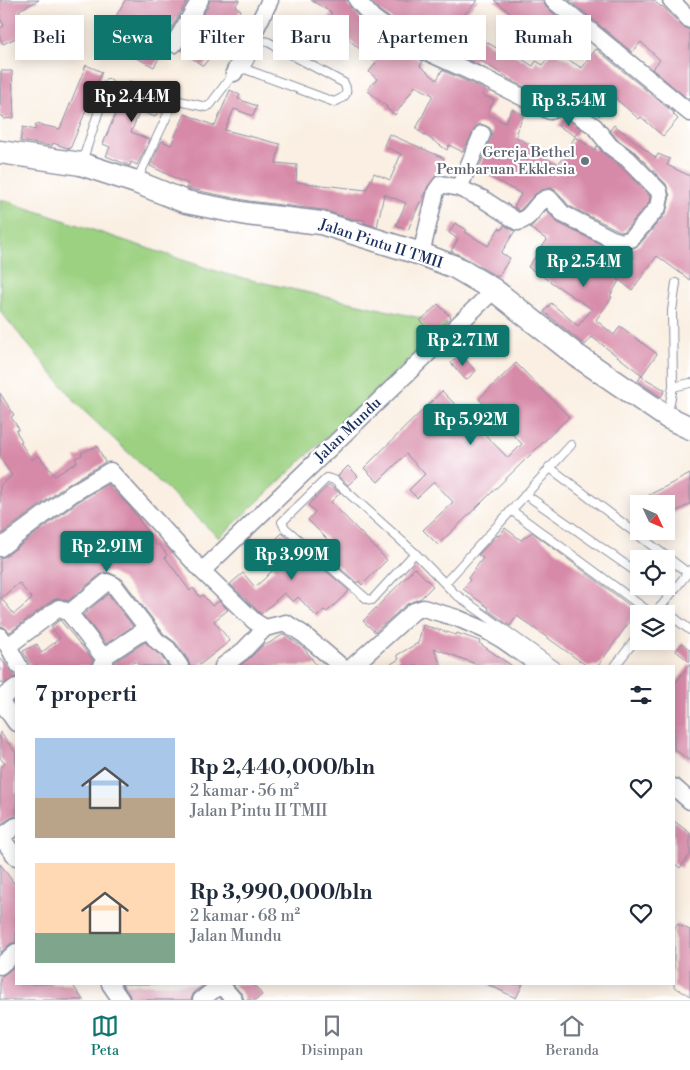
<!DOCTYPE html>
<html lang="id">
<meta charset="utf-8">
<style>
:root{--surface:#fff;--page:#f6f6f7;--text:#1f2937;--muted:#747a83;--line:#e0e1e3;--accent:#0f766e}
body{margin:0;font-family:"Libre Bodoni",serif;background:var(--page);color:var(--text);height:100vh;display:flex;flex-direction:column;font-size:19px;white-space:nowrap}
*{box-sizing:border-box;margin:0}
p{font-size:16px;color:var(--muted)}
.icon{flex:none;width:28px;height:28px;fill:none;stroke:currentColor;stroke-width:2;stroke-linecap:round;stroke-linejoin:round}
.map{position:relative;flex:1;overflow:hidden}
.sheet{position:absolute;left:15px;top:665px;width:660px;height:320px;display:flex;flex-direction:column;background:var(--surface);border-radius:0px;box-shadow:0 2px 12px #0003}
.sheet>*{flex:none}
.banner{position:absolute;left:15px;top:15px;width:660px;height:45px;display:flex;gap:10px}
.needle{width:32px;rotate:134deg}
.fabs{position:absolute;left:630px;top:495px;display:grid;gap:10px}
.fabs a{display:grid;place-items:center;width:45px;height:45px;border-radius:0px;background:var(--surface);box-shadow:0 2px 12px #0003;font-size:25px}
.price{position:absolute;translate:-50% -42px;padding:0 11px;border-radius:5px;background:var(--accent);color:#fff;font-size:16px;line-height:32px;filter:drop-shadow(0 1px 2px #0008)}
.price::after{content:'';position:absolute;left:50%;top:30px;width:15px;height:11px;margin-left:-8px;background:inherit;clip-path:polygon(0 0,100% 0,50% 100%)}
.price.on{background:#222;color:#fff}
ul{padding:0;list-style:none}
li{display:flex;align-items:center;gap:15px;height:125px;padding:0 20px}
li span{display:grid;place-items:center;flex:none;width:140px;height:100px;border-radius:0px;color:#555}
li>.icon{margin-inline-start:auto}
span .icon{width:60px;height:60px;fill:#fffc;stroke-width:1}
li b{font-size:21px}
h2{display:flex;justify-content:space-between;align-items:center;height:60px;padding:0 20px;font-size:21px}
.chip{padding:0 18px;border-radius:0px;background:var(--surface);box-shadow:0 2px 12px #0003;font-size:18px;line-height:45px}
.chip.on{background:var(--accent);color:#fff}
.tabs{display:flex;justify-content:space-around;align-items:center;height:70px;border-top:1px solid var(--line);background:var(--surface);font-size:14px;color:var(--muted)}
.tabs a{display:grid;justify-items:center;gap:2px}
.tabs .on{color:var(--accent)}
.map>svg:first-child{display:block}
.green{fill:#9dd182;stroke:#5c8070}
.building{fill:#d78aa8;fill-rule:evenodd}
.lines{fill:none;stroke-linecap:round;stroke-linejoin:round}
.lane-casing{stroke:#8a8fa0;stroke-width:10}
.street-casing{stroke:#8a8fa0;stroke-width:19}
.secondary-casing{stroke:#8a8fa0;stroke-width:25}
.lane{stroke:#fff;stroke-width:8}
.street{stroke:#fff;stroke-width:16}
.secondary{stroke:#fff;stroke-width:22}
.worship-dot{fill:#6b7280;stroke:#fff;stroke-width:2}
.labels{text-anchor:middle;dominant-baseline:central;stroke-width:4.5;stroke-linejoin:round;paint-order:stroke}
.worship-label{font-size:15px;fill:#5b616d;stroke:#fff;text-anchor:end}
.street-label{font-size:15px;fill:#1b2f5e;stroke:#fff}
</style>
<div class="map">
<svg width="690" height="1000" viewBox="0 0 690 1000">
<rect width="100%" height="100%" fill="#fff"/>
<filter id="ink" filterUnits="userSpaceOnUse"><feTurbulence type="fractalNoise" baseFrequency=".02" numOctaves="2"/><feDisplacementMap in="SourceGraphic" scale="10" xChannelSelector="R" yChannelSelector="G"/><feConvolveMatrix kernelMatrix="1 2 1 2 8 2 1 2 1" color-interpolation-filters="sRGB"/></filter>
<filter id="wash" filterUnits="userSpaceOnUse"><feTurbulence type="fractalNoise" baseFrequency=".0096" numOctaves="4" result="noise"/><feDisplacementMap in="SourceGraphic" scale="20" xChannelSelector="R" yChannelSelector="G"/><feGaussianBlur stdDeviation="1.12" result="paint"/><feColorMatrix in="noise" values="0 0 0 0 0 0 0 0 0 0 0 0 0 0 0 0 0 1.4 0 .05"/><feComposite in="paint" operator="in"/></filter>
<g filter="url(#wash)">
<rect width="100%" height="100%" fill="#faefe2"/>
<path class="green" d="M0,199L225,274L447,324L219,538L80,407L0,311Z"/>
<g id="blocks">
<path class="building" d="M0,0H39L19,10L31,33L21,38L20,36L3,44L0,38V28L4,26L0,18Z
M125,0H188L165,39V47L154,67L98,38L108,19L113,22Z
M210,0H240L235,6L241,10L226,30L228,31L219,43L220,44L203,66L181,50L209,5Z
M311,0H347L350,7L367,26L401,51L423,61L420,66L437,80L442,70L485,90L482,95L494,100L487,114L505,123L512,109L524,115L516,132L518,133L516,137L539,150L536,153L558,165L575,137L595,150L597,146L604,154L621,167L650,196L649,203L625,230L622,232L569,206L557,191L551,188L541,190L535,194L519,211L514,207L521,194L480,171L481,169L479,168L491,137L492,132L490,128L481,124L476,126L463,152L449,145L447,150L416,129L433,95L415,86L395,115L386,108L387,107L367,90L377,79L369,72L376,63L326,20L332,13Z
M370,0H478L457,22L477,33L475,35L498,49L517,18L494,0H543L546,7L565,23L549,43L536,32L535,34L527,29L510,52L533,66L536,61L543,65L552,50L582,68L596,49L674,113L673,114L678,119L663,136L641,117L639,119L615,98L599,116L591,109L590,111L571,99L560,97L550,100L507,78V77L476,58L473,62L412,34L380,11Z
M569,0H653L661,7L662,6L683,27L690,30V97L688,99L652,69L660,60L641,42L632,52Z
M86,65L102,72L70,149L53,143L52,146L20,141L23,127L35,130L36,124L60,129Z
M1,71H12L14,118L4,119L3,116H0Z
M129,81L169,97L162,113L158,111L155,117L140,111L131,132L150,140L137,165L131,162L130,166L106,156L110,147L103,144Z
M230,90L240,95L238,99L257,106L253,116L234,109L225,130L280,144L276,163L297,165L296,182L366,190L374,173L390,180L401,154L384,146L389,134L444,158L437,175L428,186L421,203L420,202L408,230L396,225L406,203L384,194L377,227L364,223L365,220L352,219L323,210L249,201L190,189L186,188L188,184L150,166L162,141L171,145L185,114L215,126Z
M560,117L565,118L580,128L575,136L558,126L562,119Z
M614,125L656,158L658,154L670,159L667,165L690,176V280L657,256L632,290L618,279L635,258L626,251L639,245L666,213L670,196L666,184L635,152L617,139L610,130Z
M546,210L558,223L611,249L599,267L619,281L610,296L612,297L596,320L614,335L620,326L657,354L642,375L592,337L585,345L544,312L551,303L578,326L592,309L528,267L547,240L530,228Z
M455,223L467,230L465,232L488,246L499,228L502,230L504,225L515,231L501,253L510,258L498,277L462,256L451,251L458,239L449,233Z
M438,304L451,317L433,334L420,321Z
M460,354L476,371L466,380L451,363Z
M516,363L569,417L438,545L423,530L453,502L434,482L417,498L409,490L425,474L406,454L378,482L364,468L442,391L508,458L522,444L479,399Z
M641,376L665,390L661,397L638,381Z
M0,393L14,415L11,417L19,429L16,431L22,441L20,442L32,460L38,455L55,476L77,462L75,458L82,455L81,453L97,446L105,462L67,485L0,535V485L12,476L0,457Z
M348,466L358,476L348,485L338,476Z
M690,474V504L666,517V504H654L649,495Z
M108,484L130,507L157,546L159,544L167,555L165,557L190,591L193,588L200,597L203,595L212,606L219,601L228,610L214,621L230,641L198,666H190L188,660L176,643L164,634L122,579L110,573L105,572L101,574L68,601L59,598L53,600L10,632L4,627L0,626V558L6,556L79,501ZM19,583L32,599L14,614L1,598Z
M329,485L340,493L331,502L387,560L362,585L359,581L357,583L325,555L334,546L308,520L315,512L308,505Z
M505,528L521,540L532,532L637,611L598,666H587L517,616L510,626L488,610L489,608L463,589L470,580L468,578L483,558L478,555L497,535L499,536Z
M282,533L315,565L317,563L349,591L327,612L324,610L317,617L298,597L293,602L284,593L261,614L230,584L243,573L255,587L263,580L275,568L261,554Z
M415,568L433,586L421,598L407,604L375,632L363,621Z
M108,594L133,626L106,644L83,615Z
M60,620L93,660L91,666H31L23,651L37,644L41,653L60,638L51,627Z
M423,625L456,635L457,633L480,641L479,643L512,666H481L434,648L441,666H388L399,659L397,655L418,643Z
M284,634L304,648L317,666H239L250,658L265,643L266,645Z
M145,642L161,656L168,666H140L136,661L126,666H114L115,662Z
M682,643L690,650V662L676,651Z
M0,658L16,677L3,684L0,680Z
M690,664V761L674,749V685Z
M0,732L16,753V816L10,818L0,825V768L5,764L0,758Z
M674,821L690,833V855L680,868L674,863Z
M0,864L16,886V942L10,944L0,953Z
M677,924L690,930V996L674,987V931Z
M16,965V984H72L83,1000H0V978Z
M122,984H205L194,992L191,1000H131L129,994Z
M233,984H254L262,995L256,1000H244L242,994Z
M487,984H523L516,998Z"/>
</g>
</g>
<g filter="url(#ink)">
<use href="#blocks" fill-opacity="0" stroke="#8a8fa0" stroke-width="1"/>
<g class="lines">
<g class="lane-casing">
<path id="lane" d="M82,162L108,83
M137,180L174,101L175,100L206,107L210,105L234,73L245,69L259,42L263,41L268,42L344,83C350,94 344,98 334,102L245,69
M673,387L690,383
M668,413L673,387L672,311L676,283
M549,467L688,573
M525,494L639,574
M511,510L652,614
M415,553L372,600L367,599L285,528L282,522L327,478L334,480L415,553L454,593L556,666
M445,583L571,445
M656,586L669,595
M660,607L690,630
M655,614L690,570
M615,666L639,635"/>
</g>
<g class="street-casing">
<path id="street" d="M357,0L373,18L407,43L480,76L550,111L559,107L569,109L594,126L610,146L628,159L659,191L660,197L658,207L631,239L622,242L612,239L563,214L549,198C535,200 534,218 518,222L483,199L459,188L441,184L436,191L421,254
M553,0L690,113
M671,0L690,20
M174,44L200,0
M234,73L270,0
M459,188L482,134
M0,548L73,493L110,471L202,571L254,621L265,628
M202,571L494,290
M0,636L8,646L59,608L69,613
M8,646L19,666
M104,657L137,635L149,630
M101,666L105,662V659L69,613L107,582L114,585L157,641L168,649L180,666
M223,666L243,651L265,628L286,623L303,634L341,666
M353,666L414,611L423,608L457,618L485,630L501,639L540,666
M0,699L16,687
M0,700L16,723
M674,787L690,801
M0,836L16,857
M1,837L16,826
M0,966L16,952
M110,984L121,1000
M220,984L234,1000
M201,1000L220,985"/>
</g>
<g class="secondary-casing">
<path id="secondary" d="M0,152L81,164L136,182L186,202L247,214L321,223L421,254L455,267L494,290L576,355L667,417L690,428"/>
</g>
<use href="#lane" class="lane"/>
<use href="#street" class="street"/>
<use href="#secondary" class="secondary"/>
</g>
</g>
<circle class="worship-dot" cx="585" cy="161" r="5"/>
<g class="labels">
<g class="worship-label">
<text x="575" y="152">Gereja Bethel<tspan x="575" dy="17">Pembaruan Ekklesia</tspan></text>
</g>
<g class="street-label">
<text transform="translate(381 244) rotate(18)">Jalan Pintu II TMII</text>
<text transform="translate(348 430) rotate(-44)">Jalan Mundu</text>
</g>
</g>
</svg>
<div class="fabs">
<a><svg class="needle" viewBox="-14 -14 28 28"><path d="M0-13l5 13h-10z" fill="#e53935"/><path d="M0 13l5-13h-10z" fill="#747a83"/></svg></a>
<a><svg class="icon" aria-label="locate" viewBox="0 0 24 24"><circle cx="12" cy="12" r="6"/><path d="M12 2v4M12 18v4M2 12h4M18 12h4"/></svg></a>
<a><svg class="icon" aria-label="layers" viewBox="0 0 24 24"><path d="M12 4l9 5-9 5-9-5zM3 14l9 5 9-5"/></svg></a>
</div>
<b class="price on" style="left:132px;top:123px">Rp 2.44M</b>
<b class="price" style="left:569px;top:127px">Rp 3.54M</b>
<b class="price" style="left:584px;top:288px">Rp 2.54M</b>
<b class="price" style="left:463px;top:367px">Rp 2.71M</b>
<b class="price" style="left:471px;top:446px">Rp 5.92M</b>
<b class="price" style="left:107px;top:573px">Rp 2.91M</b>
<b class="price" style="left:292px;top:581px">Rp 3.99M</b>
<div class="banner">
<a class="chip">Beli</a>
<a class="chip on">Sewa</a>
<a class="chip">Filter</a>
<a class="chip">Baru</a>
<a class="chip">Apartemen</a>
<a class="chip">Rumah</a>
</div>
<section class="sheet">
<h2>7 properti<svg class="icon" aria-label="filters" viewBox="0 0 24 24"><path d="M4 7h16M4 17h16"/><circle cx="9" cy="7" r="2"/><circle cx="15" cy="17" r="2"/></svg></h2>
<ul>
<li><span style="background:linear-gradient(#a9c7e8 60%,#b9a48a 0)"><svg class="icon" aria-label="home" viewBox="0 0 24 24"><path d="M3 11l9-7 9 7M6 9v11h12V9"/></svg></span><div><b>Rp 2,440,000/bln</b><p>2 kamar · 56 m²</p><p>Jalan Pintu II TMII</p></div><svg class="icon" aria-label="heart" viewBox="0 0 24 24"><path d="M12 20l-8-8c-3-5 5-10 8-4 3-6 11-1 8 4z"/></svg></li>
<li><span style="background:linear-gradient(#ffd9b3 70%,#7fa58c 0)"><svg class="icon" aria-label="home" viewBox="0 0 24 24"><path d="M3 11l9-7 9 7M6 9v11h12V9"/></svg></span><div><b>Rp 3,990,000/bln</b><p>2 kamar · 68 m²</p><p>Jalan Mundu</p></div><svg class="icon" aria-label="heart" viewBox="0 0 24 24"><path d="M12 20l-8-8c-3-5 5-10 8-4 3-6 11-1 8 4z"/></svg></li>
</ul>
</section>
</div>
<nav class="tabs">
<a class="on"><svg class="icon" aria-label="map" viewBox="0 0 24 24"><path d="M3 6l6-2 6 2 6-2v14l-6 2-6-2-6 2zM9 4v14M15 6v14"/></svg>Peta</a>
<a><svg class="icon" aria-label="saved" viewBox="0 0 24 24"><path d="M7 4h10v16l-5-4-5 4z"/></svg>Disimpan</a>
<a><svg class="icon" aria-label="home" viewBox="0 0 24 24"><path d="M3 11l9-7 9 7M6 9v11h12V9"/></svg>Beranda</a>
</nav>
